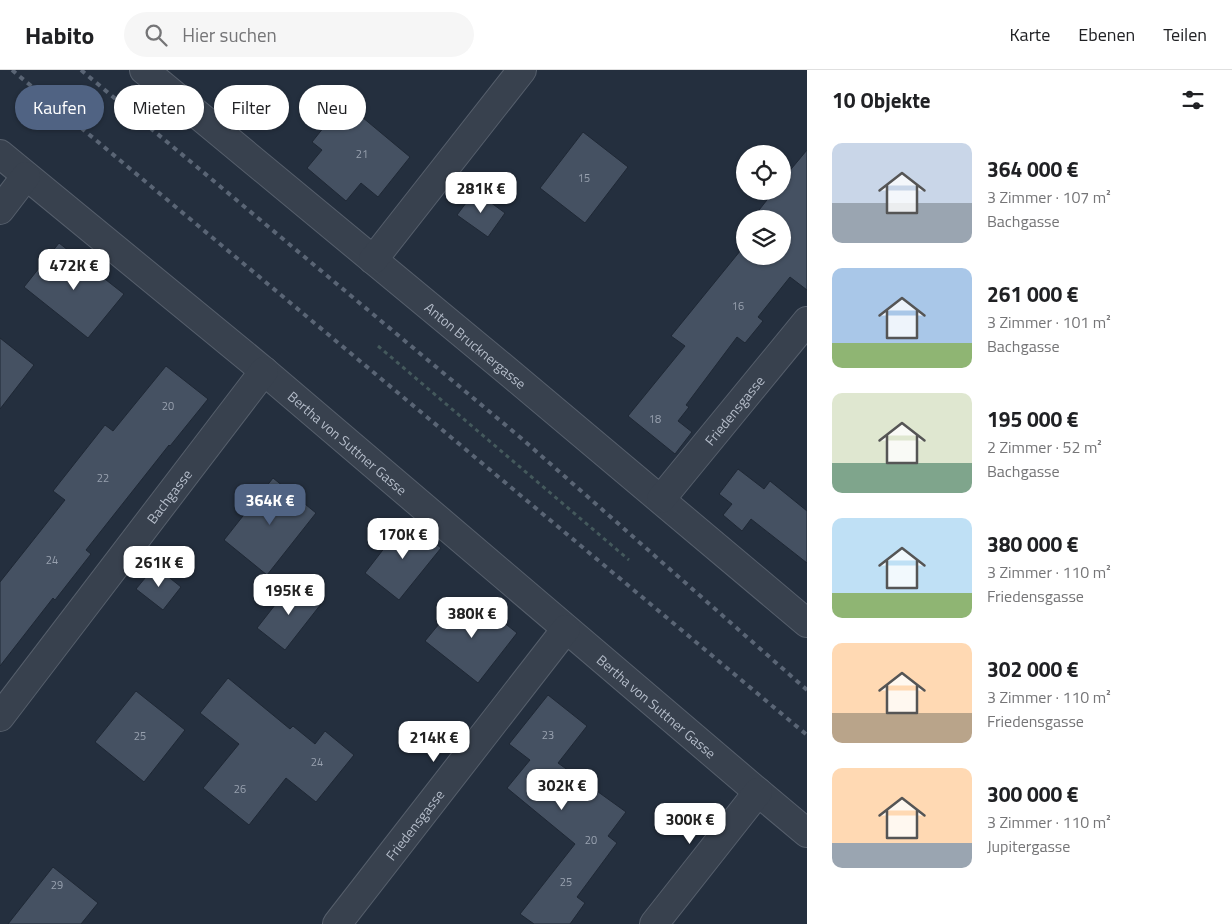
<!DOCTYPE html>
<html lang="de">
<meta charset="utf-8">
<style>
:root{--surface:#fff;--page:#f6f6f6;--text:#202124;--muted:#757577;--line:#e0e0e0;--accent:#506383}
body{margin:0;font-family:"Titillium Web",sans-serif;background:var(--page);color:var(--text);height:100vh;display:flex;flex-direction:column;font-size:19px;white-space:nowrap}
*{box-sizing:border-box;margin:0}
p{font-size:16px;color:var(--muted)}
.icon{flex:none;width:28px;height:28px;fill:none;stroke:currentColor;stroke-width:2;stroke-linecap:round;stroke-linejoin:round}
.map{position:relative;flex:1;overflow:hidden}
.details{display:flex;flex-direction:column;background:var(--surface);width:425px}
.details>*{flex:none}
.hud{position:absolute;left:15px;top:15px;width:475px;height:45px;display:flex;gap:10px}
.controls{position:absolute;left:736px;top:75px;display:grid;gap:10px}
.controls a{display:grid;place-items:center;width:55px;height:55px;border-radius:50%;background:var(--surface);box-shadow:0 1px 4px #0004;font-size:25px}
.price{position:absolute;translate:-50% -42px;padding:0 11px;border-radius:10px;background:#fff;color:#222;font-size:16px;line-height:32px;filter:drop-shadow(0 1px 2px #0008)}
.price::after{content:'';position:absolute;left:50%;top:30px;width:15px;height:11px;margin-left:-8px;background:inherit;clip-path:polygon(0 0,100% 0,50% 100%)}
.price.active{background:var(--accent);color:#fff}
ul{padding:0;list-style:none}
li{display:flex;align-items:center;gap:15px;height:125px;padding:0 25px}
li span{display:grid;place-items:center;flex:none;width:140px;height:100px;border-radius:10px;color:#555}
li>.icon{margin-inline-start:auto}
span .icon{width:60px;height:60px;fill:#fffc;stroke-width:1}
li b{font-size:21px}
h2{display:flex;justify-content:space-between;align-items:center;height:60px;padding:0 25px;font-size:21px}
.tag{padding:0 18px;border-radius:22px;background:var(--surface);box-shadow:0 1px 4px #0004;font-size:18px;line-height:45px}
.tag.active{background:var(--accent);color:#fff}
header{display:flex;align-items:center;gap:30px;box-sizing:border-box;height:70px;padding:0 25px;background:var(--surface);border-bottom:1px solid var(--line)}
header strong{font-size:24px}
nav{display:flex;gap:28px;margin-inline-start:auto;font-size:18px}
.search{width:350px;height:45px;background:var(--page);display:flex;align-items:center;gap:12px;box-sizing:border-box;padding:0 18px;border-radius:28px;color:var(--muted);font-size:19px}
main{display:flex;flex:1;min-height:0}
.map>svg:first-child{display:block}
.building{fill:#455162;stroke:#1f2835}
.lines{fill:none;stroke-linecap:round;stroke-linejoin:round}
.minor-casing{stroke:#565f6c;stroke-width:30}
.path{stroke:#44595c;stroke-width:3;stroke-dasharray:4 4;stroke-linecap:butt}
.minor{stroke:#38414e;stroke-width:28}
.rail{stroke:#5a6575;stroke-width:4;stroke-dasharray:5 5;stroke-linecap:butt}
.labels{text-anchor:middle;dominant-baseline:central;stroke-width:4.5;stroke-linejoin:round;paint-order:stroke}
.number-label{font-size:11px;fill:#98a1af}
.street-label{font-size:14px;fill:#b4bcc9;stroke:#1d2633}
</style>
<header>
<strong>Habito</strong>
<div class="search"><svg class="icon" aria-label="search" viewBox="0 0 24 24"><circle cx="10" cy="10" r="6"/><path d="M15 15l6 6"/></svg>Hier suchen</div>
<nav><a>Karte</a><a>Ebenen</a><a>Teilen</a></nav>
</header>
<main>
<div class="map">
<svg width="807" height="854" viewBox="0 0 807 854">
<rect width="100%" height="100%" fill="#242f3e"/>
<path class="building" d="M344,32L410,87L378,127L361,113L346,131L307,98L322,80L312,72Z
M583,62L628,97L585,153L540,118Z
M807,80V220L790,207L758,247L763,251L745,273L737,267L686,335L689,337L678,351L692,362L675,384L628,346L685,276L671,266L745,175V186H782V149H752L774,121H782V110Z
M475,121L505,143L488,167L457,145Z
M59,173L124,224L88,268L24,217Z
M0,268L34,295L0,339Z
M166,296L208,329L170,376L169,375L86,480L91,484L55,530L53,528L0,596V512L65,430L53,421L105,355L113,361Z
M738,399L764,419L770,411L807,441V493L751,449L742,461L723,445L732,434L719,424Z
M273,408L316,443L267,505L224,470Z
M406,450L441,478L399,530L365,503Z
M155,496L181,517L163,540L136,519Z
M293,512L321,534L285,580L257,558Z
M473,528L517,563L478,613L425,571L448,543L456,549Z
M228,608L290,659L293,656L315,674L325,661L354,685L316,732L286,708L249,755L203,718L239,674L200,643Z
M136,621L185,660L144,712L95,672Z
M548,625L587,656L558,693L626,742L608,766L617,773L577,827L585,833L570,854H534L520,844L575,774L507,718L530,690L509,674Z
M53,797L98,833L81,854H8Z"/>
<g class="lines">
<g class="minor-casing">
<g id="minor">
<path id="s1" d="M144,0L511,304L807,553"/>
<path id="s2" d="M0,84L264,301L758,722L807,763"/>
<path d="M0,140L26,106"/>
<path d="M373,190L522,0"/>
<path id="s3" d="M661,429L807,251"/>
<path id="s4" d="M0,647L264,301"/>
<path id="s5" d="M337,854L566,559"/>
<path d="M654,854L758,722"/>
</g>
</g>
<path class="path" d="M378,276L629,490"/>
<use href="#minor" class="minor"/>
<path class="rail" d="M12,0L807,665
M81,0L521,368L807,620"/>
</g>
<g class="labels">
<g class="number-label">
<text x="362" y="84">21</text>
<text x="584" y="108">15</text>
<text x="738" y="236">16</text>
<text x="168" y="336">20</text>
<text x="655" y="349">18</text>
<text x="103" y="408">22</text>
<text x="52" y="490">24</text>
<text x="548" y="665">23</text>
<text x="140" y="666">25</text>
<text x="317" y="692">24</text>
<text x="240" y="719">26</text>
<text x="591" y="770">20</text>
<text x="566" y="812">25</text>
<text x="57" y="815">29</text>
</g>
<g class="street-label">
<text stroke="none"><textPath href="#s1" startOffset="431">Anton Brucknergasse</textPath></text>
<text stroke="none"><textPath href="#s3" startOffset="115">Friedensgasse</textPath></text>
<text stroke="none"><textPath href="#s2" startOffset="452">Bertha von Suttner Gasse</textPath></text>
<text stroke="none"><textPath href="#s4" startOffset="278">Bachgasse</textPath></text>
<text stroke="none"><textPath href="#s2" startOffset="858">Bertha von Suttner Gasse</textPath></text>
<text stroke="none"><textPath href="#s5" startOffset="126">Friedensgasse</textPath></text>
</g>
</g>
</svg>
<div class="controls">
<a><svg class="icon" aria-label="locate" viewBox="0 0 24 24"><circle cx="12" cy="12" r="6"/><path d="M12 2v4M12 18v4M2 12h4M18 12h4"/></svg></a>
<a><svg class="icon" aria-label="layers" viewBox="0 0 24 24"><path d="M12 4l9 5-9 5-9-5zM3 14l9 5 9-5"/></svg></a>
</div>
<b class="price" style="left:481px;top:144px">281K €</b>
<b class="price" style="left:74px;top:221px">472K €</b>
<b class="price active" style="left:270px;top:456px">364K €</b>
<b class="price" style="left:403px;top:490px">170K €</b>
<b class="price" style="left:159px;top:518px">261K €</b>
<b class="price" style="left:289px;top:546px">195K €</b>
<b class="price" style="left:472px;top:569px">380K €</b>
<b class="price" style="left:434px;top:693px">214K €</b>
<b class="price" style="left:562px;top:741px">302K €</b>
<b class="price" style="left:690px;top:775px">300K €</b>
<div class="hud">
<a class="tag active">Kaufen</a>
<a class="tag">Mieten</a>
<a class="tag">Filter</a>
<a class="tag">Neu</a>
</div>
</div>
<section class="details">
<h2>10 Objekte<svg class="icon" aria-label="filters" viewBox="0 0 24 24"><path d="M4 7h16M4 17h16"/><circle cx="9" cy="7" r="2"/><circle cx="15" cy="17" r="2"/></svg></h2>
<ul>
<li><span style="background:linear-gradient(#c9d6e8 60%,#9aa5b1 0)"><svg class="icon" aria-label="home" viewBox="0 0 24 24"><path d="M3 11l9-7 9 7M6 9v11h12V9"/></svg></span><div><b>364 000 €</b><p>3 Zimmer · 107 m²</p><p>Bachgasse</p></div></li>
<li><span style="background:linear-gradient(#a9c7e8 75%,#8fb573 0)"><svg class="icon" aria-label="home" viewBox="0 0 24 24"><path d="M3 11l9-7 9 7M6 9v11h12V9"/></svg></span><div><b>261 000 €</b><p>3 Zimmer · 101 m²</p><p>Bachgasse</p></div></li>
<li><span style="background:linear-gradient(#dfe7d0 70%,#7fa58c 0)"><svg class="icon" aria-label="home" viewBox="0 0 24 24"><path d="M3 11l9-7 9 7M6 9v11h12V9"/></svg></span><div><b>195 000 €</b><p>2 Zimmer · 52 m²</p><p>Bachgasse</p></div></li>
<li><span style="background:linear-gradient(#bfe0f5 75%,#8fb573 0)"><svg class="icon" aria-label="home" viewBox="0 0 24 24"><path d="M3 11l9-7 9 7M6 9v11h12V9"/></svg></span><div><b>380 000 €</b><p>3 Zimmer · 110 m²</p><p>Friedensgasse</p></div></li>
<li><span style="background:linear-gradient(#ffd9b3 70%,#b9a48a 0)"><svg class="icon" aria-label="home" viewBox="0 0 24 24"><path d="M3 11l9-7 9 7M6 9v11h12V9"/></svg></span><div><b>302 000 €</b><p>3 Zimmer · 110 m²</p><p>Friedensgasse</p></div></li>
<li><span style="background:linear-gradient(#ffd9b3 75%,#9aa5b1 0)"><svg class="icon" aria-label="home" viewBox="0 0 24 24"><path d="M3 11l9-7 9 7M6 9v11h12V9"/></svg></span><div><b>300 000 €</b><p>3 Zimmer · 110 m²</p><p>Jupitergasse</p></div></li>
</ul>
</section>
</main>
